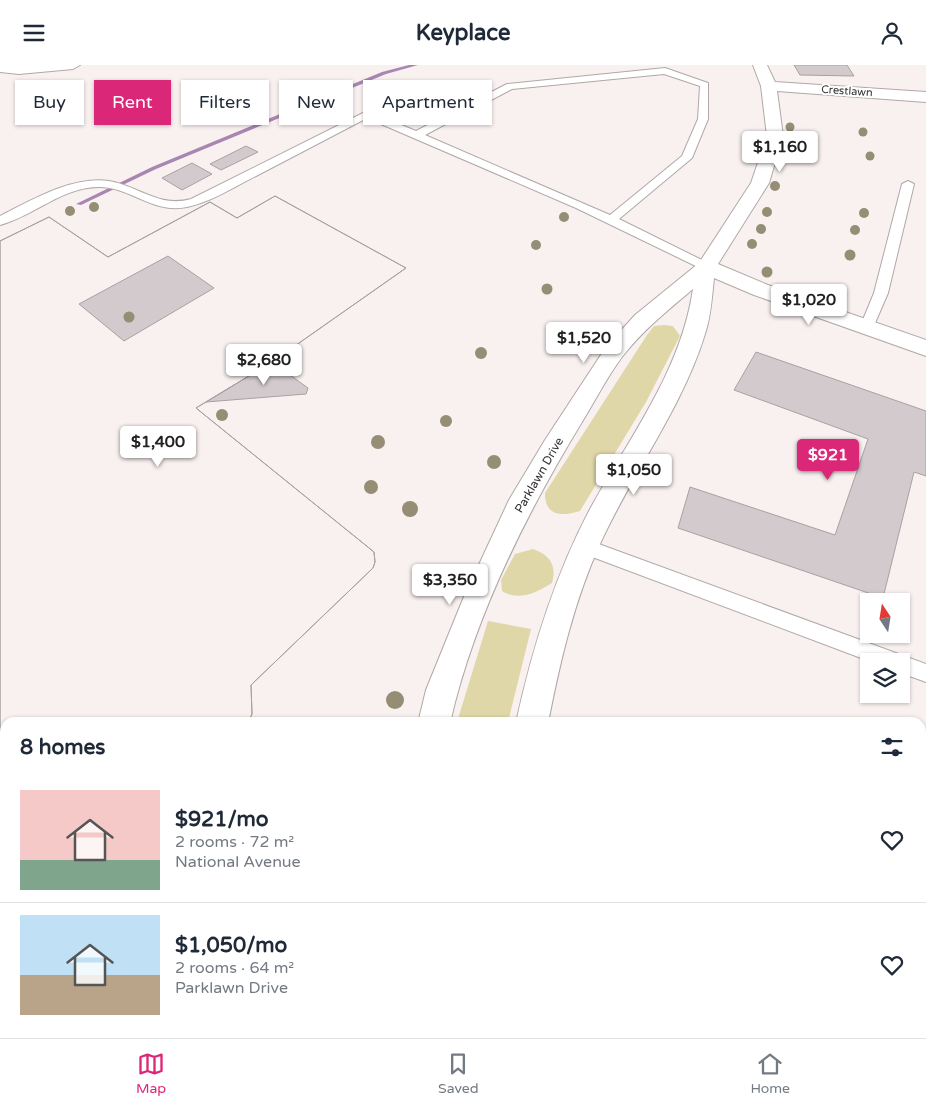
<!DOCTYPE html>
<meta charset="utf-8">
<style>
:root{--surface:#fff;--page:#f6f6f7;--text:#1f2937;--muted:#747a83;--line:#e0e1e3;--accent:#db2777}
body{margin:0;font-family:"Varela Round",sans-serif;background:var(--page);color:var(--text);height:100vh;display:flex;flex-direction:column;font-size:19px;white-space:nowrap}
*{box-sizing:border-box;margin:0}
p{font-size:16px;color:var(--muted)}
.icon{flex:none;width:28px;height:28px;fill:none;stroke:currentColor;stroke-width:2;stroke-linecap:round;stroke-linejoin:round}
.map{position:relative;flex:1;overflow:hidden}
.details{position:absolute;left:0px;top:652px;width:926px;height:321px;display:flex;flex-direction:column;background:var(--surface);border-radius:15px 15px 0 0;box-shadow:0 1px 4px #0004}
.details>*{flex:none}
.guide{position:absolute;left:15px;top:15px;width:500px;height:45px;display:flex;gap:10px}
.needle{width:32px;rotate:348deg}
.buttons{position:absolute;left:860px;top:528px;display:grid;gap:10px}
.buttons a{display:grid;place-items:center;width:50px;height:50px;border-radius:0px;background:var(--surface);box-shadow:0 1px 4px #0004;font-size:25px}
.price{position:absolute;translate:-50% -42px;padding:0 11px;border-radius:5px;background:#fff;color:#222;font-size:16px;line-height:32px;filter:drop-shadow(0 1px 2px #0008)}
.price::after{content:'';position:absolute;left:50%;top:30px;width:15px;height:11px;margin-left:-8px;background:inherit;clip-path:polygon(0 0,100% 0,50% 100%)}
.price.active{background:var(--accent);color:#fff}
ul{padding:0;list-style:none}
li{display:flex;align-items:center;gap:15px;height:125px;padding:0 20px}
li+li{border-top:1px solid var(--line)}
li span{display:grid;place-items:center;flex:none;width:140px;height:100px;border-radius:0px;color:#555}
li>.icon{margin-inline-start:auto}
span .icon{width:60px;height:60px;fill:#fffc;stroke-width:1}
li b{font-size:21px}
h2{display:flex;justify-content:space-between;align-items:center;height:60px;padding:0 20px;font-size:21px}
.chip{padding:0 18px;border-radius:0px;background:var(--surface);box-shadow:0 1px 4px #0004;font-size:18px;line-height:45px}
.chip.active{background:var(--accent);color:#fff}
header{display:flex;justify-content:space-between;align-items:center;height:65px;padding:0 20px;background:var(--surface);font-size:22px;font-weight:800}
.menu{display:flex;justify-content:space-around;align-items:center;height:70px;border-top:1px solid var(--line);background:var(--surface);font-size:14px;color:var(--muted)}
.menu a{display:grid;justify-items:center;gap:2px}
.menu .active{color:var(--accent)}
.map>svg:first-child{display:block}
.green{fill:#e0d7a8}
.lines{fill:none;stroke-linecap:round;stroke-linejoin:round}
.stream{fill:#a986b2;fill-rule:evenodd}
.building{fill:#d2cacd;stroke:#a8a1a3;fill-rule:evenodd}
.service-casing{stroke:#b0a8a7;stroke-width:2}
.minor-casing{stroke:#b0a8a7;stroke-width:2}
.service{fill:#fff;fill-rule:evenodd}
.minor{fill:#fff;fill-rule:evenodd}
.tree{fill:#958d74}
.labels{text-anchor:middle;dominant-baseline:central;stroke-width:4;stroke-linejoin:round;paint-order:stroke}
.far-street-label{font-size:11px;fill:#333030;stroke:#fff}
.street-label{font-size:12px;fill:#333030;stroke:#fff}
</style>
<header><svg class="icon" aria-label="menu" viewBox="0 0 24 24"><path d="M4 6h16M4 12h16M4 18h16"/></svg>Keyplace<svg class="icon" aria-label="person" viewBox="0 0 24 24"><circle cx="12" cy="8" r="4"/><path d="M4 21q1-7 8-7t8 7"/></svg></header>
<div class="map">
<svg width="926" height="973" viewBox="0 0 926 973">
<rect width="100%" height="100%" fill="#f9f1f0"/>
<path class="green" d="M664,260L673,261L680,271L646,337L580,446C561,452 545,451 545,428L647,270L654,261Z
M533,484C550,490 557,500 552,518C538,527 518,537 502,526L501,515L515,489Z
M488,556L531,564L508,657H457Z"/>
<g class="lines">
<path class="stream" d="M409,0H418L386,9L156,104L81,140L76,139L152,102L382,7Z"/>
</g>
<path class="building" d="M794,0H847L854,11L800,10Z
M246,81L258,87L221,105L210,99Z
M192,98L212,109L182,125L162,113Z
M275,131L406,203L272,297L196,343L374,487L375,497L373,503L251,620L252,649L248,658H5V793L0,797V176L49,152L108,192L210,137L237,153ZM168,191L214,223L124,276L79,239Z
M275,131L406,203L272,297L196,343L374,487L375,497L373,503L251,620L252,649L248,658H5V793L0,797V176L49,152L108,192L210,137L237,153Z
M756,287L926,346V411L914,407L883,533L678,463L690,422L835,470L868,374L734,325Z
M272,297L308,323L306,329L206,337Z
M921,739L926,752V834H921Z"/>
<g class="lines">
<g class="service-casing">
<path id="service" d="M665,3L708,18V54L692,93L619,154L710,199L712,202L706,206L576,143L367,53C330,72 293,92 256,111C234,122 211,137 187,142C152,149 131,122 99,122C62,122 34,151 0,160V151C32,135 72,111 109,116C139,121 159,143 191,134L367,46L416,66L507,19ZM664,9L700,21L698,54L682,91L610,150L425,70L512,24Z
M908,116L914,119L888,228L872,265H862L860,262L874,228L902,119Z
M585,474L926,599V617L901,608V596H869L579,487L576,482L579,477Z
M0,905H5V929H0Z
M921,913H926V939H921Z"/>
</g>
<g class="minor-casing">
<path id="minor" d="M0,0H80L73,4L19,9L0,7Z
M753,0H767L775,17L926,27V37L777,26L783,71L769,118L718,199L768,220L926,275V291L754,230L714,213C712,232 711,251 705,269C682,344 632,408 600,479C574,536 560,597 548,658H516C532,584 554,513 589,446C628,374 681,307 693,224C668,245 642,266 622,292C607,312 595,336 582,357C526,449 474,552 450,658H418L426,625L463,534L509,435L545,375L606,282L635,250L699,198L751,118L767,71L761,21Z
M371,969H411V973H371Z
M491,969H531V973H491Z"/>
</g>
<use href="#service" class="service"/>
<use href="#minor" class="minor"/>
</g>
<g class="tree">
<circle cx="790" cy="62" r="4.5"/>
<circle cx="863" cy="67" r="4.5"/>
<circle cx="870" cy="91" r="4.5"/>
<circle cx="775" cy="121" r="5"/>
<circle cx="94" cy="142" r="5"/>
<circle cx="70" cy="146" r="5"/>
<circle cx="767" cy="147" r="5"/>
<circle cx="864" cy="148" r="5"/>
<circle cx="564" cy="152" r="5"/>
<circle cx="761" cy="164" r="5"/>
<circle cx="855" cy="165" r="5"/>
<circle cx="752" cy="179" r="5"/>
<circle cx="536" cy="180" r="5"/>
<circle cx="850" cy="190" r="5.5"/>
<circle cx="767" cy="207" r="5.5"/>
<circle cx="547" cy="224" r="5.5"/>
<circle cx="806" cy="226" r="5.5"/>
<circle cx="129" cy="252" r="5.5"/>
<circle cx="481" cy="288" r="6"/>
<circle cx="222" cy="350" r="6"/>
<circle cx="446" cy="356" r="6"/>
<circle cx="378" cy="377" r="7"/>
<circle cx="494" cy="397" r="7"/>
<circle cx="371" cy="422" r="7"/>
<circle cx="410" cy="444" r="8"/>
<circle cx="395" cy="635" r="9"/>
</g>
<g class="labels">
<g class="far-street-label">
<text transform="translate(847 26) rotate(4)">Crestlawn</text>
</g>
<g class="street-label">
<text transform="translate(539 410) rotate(-60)">Parklawn Drive</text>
</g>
</g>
</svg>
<div class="buttons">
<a><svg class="needle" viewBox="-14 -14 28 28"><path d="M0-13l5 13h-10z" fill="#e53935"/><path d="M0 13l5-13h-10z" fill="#747a83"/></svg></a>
<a><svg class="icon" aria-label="layers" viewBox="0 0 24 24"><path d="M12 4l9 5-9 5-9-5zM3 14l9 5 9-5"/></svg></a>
</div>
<b class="price" style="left:780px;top:108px">$1,160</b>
<b class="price" style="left:809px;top:261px">$1,020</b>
<b class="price" style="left:584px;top:299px">$1,520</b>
<b class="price" style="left:264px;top:321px">$2,680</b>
<b class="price" style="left:158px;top:403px">$1,400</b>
<b class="price active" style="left:828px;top:416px">$921</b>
<b class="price" style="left:634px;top:431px">$1,050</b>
<b class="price" style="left:450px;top:541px">$3,350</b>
<div class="guide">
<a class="chip">Buy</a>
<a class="chip active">Rent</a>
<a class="chip">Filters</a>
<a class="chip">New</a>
<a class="chip">Apartment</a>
</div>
<section class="details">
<h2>8 homes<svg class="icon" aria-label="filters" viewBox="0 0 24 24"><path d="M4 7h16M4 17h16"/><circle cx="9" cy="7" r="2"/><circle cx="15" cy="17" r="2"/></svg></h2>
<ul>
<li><span style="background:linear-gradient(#f6c9c9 70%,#7fa58c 0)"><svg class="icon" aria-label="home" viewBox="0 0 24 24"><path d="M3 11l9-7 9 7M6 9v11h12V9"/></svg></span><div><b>$921/mo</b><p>2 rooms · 72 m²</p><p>National Avenue</p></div><svg class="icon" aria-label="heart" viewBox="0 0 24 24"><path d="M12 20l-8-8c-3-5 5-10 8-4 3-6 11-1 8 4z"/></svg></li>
<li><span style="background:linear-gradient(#bfe0f5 60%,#b9a48a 0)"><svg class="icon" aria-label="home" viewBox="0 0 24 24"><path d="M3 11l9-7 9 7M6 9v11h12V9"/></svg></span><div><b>$1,050/mo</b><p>2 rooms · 64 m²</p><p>Parklawn Drive</p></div><svg class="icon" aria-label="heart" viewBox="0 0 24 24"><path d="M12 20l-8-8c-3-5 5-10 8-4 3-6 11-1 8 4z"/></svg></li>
</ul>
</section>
</div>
<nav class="menu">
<a class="active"><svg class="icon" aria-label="map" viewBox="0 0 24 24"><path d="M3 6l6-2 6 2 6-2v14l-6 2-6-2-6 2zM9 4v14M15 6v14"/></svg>Map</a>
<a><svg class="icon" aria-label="saved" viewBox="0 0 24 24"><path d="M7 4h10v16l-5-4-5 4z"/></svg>Saved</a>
<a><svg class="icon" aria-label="home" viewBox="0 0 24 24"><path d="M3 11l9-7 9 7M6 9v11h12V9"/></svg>Home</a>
</nav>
